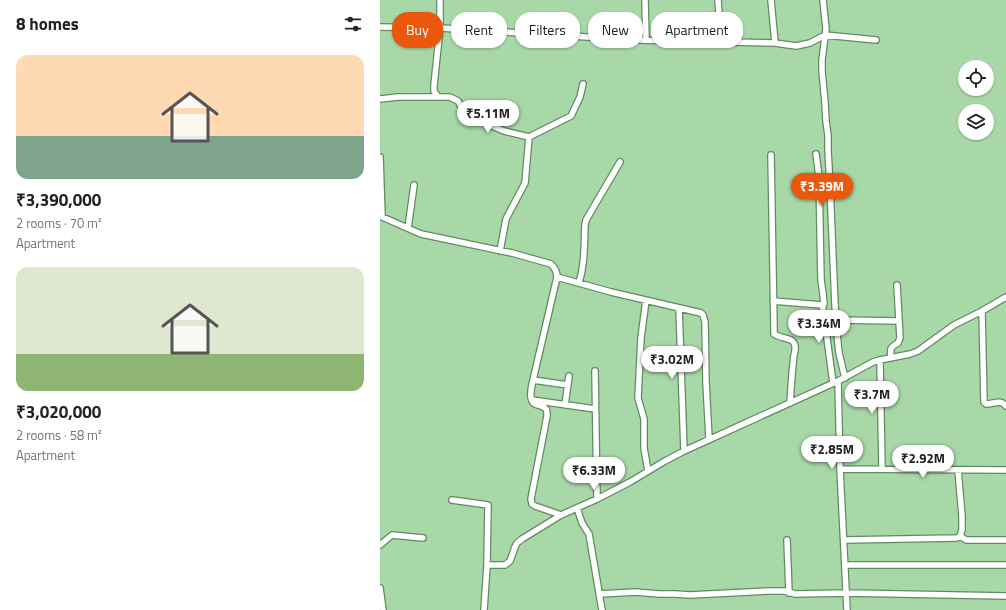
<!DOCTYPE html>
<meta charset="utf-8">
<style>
:root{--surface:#fff;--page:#f6f6f6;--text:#202124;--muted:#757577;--accent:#ea580c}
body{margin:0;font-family:"Titillium Web",sans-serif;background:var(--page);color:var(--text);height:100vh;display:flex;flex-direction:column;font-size:15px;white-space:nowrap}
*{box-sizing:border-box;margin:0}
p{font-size:13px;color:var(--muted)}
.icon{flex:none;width:22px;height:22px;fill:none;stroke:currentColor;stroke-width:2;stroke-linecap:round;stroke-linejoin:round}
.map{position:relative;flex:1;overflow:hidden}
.side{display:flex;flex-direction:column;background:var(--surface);width:380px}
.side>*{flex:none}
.top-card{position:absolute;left:12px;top:12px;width:380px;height:36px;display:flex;gap:8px}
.tools{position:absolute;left:578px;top:60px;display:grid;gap:8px}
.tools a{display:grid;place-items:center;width:36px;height:36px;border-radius:50%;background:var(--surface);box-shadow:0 1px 3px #0004;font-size:20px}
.price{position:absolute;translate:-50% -34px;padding:0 9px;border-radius:14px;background:#fff;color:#222;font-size:13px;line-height:26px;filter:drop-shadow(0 1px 2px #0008)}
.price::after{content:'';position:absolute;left:50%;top:24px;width:12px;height:9px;margin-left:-6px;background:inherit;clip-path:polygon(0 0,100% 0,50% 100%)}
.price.on{background:var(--accent);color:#fff}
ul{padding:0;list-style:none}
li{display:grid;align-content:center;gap:8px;height:212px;padding:0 16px}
li span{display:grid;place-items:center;height:124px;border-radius:12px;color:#555}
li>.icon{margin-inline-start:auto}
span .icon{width:72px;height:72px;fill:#fffc;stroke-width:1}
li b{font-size:17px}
h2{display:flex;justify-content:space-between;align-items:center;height:48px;padding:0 16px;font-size:17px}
.pill{padding:0 14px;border-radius:16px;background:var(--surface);box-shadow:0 1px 3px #0004;font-size:14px;line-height:36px}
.pill.on{background:var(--accent);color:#fff}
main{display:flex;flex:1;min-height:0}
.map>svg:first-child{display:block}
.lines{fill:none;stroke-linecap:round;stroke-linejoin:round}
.minor-casing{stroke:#5f8c5f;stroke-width:8}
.minor{stroke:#fff;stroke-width:5.5}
</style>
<main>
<section class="side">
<h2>8 homes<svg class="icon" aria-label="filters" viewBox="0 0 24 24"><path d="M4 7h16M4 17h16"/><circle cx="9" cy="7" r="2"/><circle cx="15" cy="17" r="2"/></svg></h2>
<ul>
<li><span style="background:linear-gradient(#ffd9b3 65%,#7fa58c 0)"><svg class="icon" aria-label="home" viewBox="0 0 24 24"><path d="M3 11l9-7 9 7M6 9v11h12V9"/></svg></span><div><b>₹3,390,000</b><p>2 rooms · 70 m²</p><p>Apartment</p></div></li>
<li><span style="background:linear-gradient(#dfe7d0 70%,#8fb573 0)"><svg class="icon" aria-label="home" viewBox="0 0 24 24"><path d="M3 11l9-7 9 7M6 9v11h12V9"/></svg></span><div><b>₹3,020,000</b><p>2 rooms · 58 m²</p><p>Apartment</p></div></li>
</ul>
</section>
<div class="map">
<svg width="626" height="610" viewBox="0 0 626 610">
<rect width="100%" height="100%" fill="#a8d8a8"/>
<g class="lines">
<g class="minor-casing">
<path id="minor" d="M60,0V28L54,85V91L58,97H70L78,101L84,112L96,119L124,131L149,137L145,183L126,219L120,251
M265,0L266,40
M338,0L341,42
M391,0L395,43
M443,0L446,29L442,60V71L445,103L446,121L448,136V151L450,186L455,305L457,334L459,353L465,378
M0,27L60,28L257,40L395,43L416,46L430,43L445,35L496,40
M0,99L18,97H58
M149,137L191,116L200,97L203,84
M391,155L394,328V334C399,338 412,338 414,343C416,347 415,352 414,355C412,371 411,387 410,403
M0,157L2,217
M0,216L41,234L132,253L171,264C175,268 177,271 177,277L153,380C152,385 150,392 151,397C152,408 162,403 166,409C167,410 167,414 167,416L151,499L152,504L155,506L181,515
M28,228L34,185
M177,277L231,292L321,313L323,315L325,322L326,382L329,439
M199,283C205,263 204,245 205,225L206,220L240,162
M266,300L261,338L258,398L264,419V448L268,471
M393,301L442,305L444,304L443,294L441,280L439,177L436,154
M443,305L442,322L446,331L453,383
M299,308L304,451
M602,311L604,402L606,404C614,404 620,399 626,406
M456,320L519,321
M511,358C510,349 510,347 518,343L520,338L517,285
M500,360L502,469
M215,371L217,499
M153,380L188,385
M458,381L460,469L467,610
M152,400L215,409
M185,405L189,376
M460,469L626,470
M72,500L108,505L107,565
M197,508L202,523L209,534L222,610
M580,536L586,540H626
M407,540L409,593
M464,540L577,538L580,536L582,530V516L578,470
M0,545L12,535L43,538
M465,565H626
M0,588L3,610
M219,594L256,592L279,594H295L310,595L389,591H405L415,594L467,593L626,596
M104,610L107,565H125L130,561L135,547L137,543L142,539L181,515L217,499L250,482L285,461L304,451L458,381L493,362L500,360L530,354L538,351L574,325L602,311L626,297"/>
</g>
<use href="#minor" class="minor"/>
</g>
</svg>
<div class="tools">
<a><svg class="icon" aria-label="locate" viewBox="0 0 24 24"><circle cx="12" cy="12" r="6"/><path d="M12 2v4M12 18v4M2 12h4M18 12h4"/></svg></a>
<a><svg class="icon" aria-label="layers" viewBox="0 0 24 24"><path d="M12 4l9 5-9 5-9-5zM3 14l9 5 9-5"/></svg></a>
</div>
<b class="price" style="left:108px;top:134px">₹5.11M</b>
<b class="price on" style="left:442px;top:207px">₹3.39M</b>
<b class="price" style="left:439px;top:344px">₹3.34M</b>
<b class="price" style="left:292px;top:380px">₹3.02M</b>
<b class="price" style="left:492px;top:415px">₹3.7M</b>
<b class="price" style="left:452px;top:470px">₹2.85M</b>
<b class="price" style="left:543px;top:479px">₹2.92M</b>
<b class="price" style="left:214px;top:491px">₹6.33M</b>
<div class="top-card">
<a class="pill on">Buy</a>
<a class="pill">Rent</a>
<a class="pill">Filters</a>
<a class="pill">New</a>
<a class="pill">Apartment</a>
</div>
</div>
</main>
